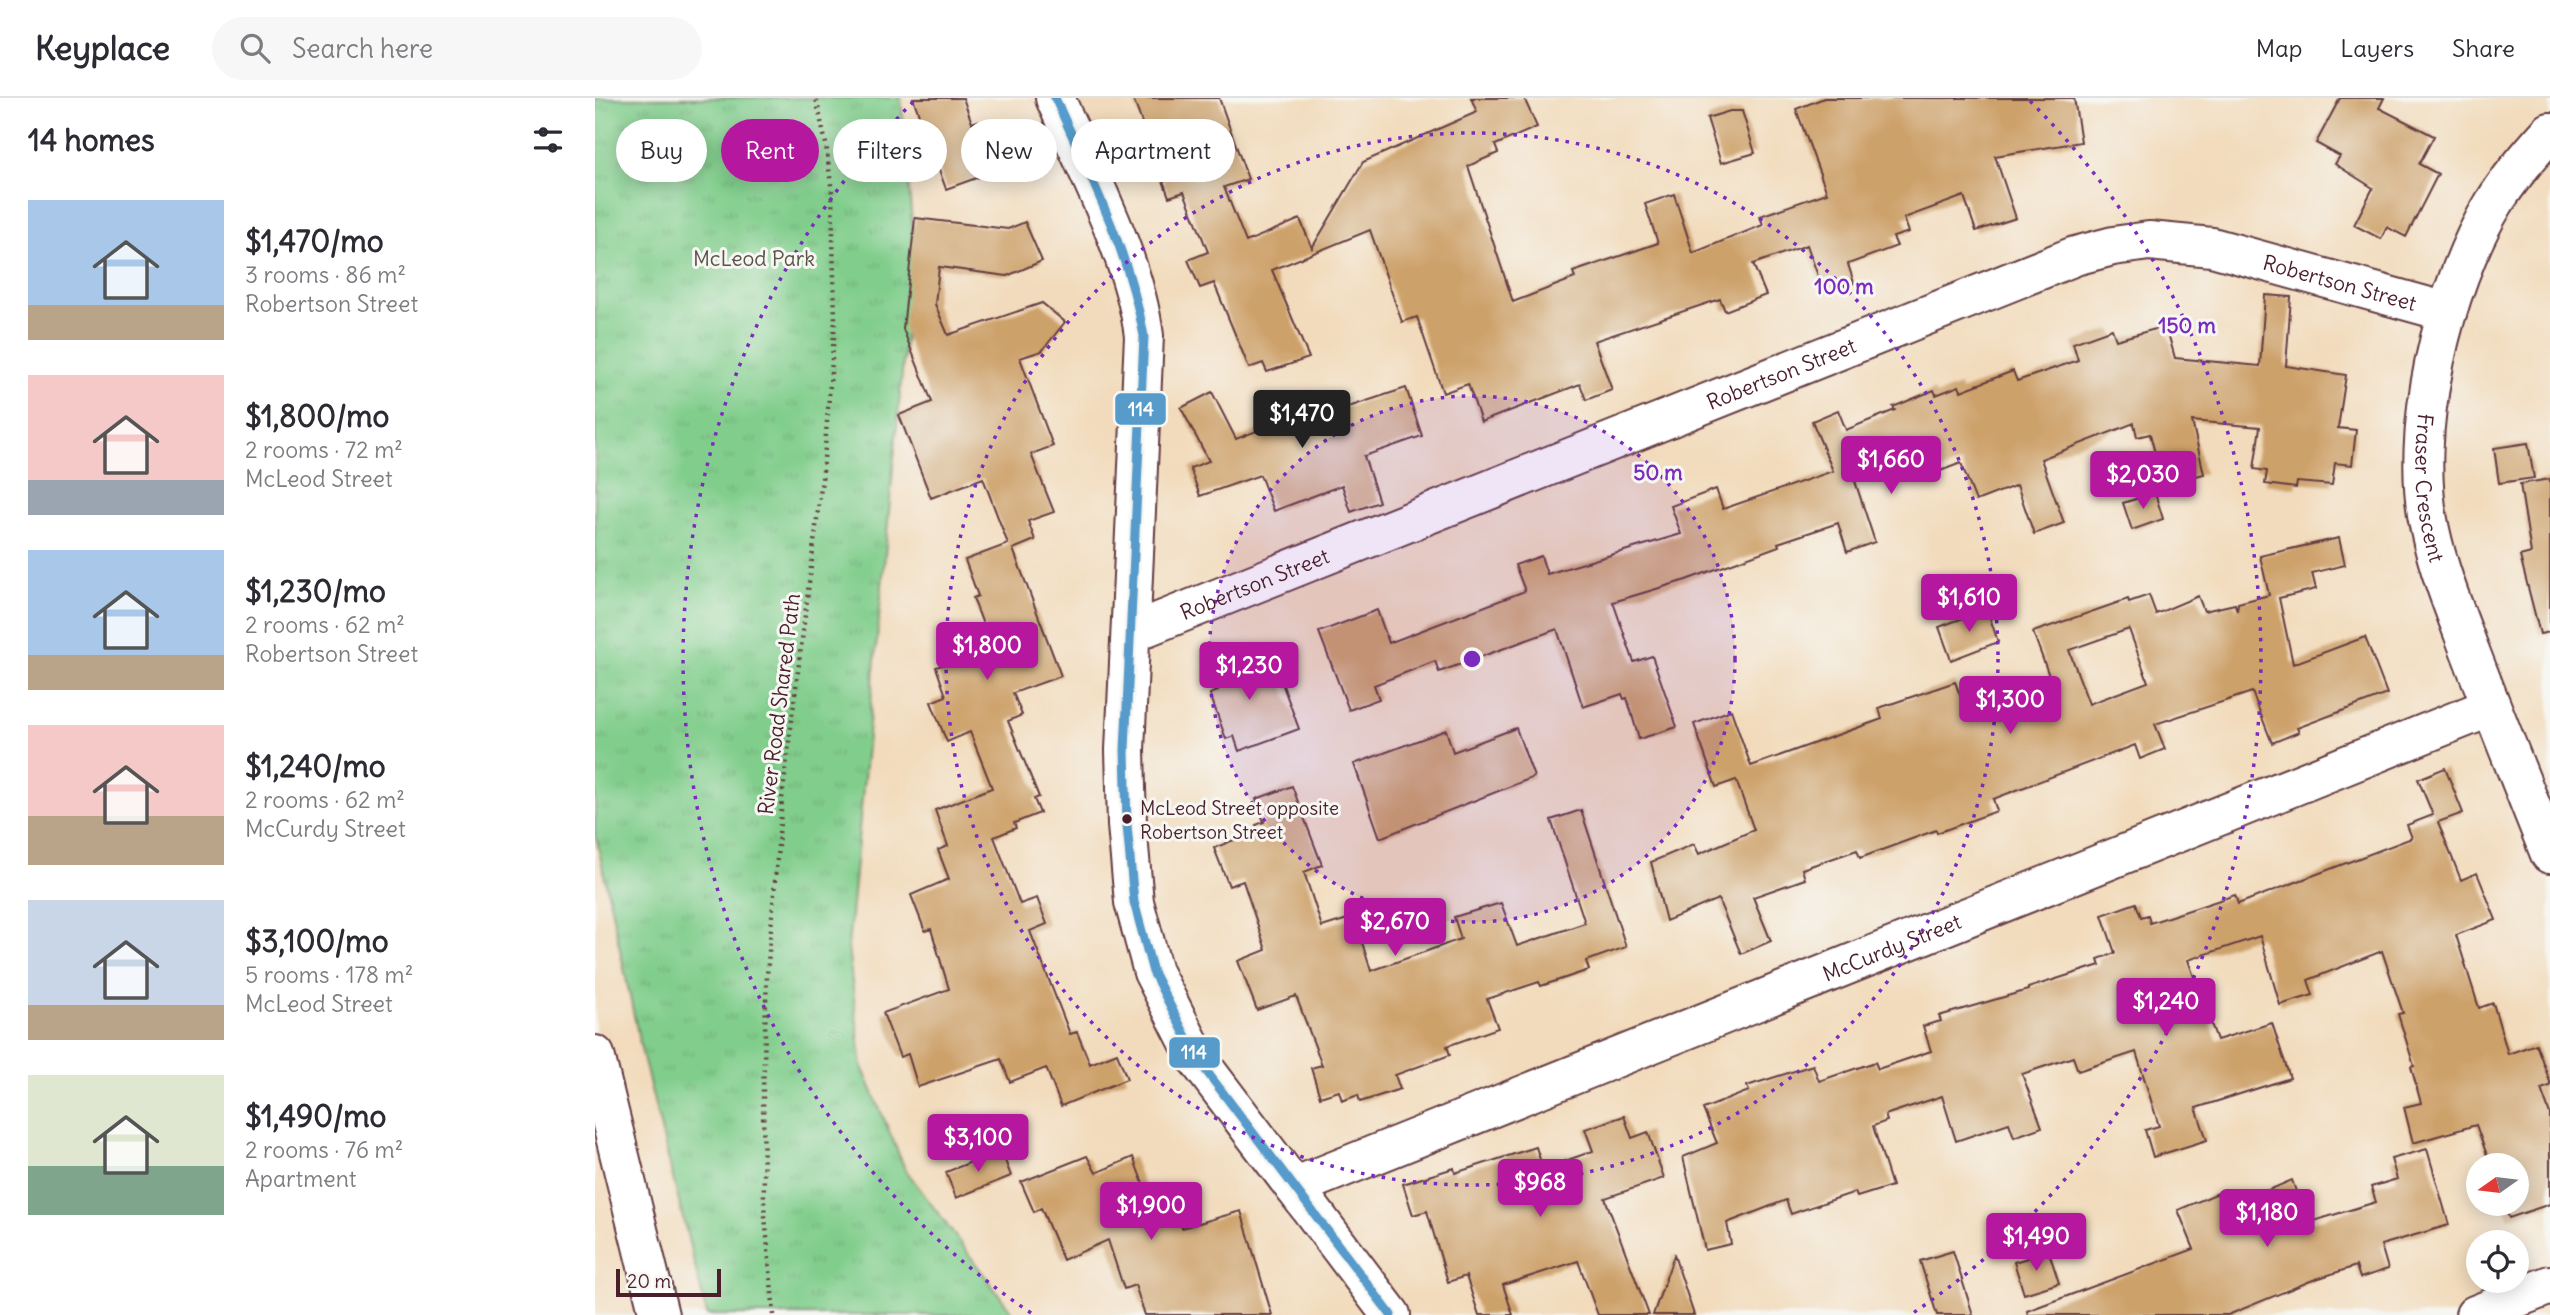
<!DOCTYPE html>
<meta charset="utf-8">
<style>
:root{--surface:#fff;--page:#f7f7f7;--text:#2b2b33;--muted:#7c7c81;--line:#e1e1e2;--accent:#b5179e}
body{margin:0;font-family:Delius,sans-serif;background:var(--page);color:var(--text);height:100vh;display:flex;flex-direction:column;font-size:26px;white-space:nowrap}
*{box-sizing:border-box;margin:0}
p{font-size:23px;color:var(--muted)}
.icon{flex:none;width:38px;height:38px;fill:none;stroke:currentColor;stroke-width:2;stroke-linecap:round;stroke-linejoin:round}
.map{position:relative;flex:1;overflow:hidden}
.sheet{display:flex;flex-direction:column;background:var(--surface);width:595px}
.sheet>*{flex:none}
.hud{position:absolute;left:21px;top:21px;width:665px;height:63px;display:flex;gap:14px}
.needle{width:46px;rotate:256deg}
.tools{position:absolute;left:1871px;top:1055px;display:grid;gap:14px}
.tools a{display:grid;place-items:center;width:63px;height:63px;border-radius:50%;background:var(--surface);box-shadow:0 4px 18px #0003;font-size:35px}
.scale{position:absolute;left:21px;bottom:18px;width:105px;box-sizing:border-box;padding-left:7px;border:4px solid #4a1f2b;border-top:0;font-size:19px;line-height:24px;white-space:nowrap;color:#4a1f2b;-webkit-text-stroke:5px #f6f6f2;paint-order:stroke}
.price{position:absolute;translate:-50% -60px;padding:0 16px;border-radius:7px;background:var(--accent);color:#fff;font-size:23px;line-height:46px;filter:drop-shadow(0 2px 4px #0008)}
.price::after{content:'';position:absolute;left:50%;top:42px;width:21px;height:16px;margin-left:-10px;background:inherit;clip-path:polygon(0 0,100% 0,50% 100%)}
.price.current{background:#222;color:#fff}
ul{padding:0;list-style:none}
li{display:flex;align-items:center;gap:21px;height:175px;padding:0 28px}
li span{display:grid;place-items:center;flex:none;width:196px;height:140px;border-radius:0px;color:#555}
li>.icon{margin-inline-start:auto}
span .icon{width:84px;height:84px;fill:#fffc;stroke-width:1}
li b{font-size:30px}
h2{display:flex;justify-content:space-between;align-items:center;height:84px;padding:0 28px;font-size:30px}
.pill{padding:0 24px;border-radius:32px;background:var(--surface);box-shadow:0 4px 18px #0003;font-size:24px;line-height:63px}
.pill.current{background:var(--accent);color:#fff}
header{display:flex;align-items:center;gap:42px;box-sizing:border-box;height:98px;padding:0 35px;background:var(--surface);border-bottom:2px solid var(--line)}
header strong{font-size:33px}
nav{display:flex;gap:38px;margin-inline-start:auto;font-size:24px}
.search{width:490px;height:63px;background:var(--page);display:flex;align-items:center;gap:18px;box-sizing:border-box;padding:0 24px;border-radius:38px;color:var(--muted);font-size:26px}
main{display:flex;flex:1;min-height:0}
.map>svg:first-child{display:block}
.park{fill:url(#park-tufts);stroke:#66765c;stroke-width:2}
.building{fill:#cda16a;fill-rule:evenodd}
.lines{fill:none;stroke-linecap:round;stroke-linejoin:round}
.minor-casing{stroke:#633b41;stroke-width:42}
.highway-casing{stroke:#633b41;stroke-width:42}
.path{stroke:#633b41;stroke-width:4.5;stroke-dasharray:2 5;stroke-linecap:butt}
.minor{stroke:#fff;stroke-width:38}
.highway{stroke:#fff;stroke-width:38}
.bus-1-casing{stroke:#f6f6f2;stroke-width:14}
.bus-1{stroke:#579bcb;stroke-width:9}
.ring{fill:none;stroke:#7b2cbf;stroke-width:3.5;stroke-dasharray:3.5 7}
.bus-dot{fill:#4a1f2b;stroke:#f6f6f2;stroke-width:2.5}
.labels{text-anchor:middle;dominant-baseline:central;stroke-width:6;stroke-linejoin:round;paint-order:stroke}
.bus-label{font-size:19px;fill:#4a1f2b;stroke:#f6f6f2;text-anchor:start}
.park-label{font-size:21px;fill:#5a5448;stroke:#f6f6f2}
.street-label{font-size:21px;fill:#4a1f2b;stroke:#f6f6f2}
.centre{fill:#7b2cbf;stroke:#f6f6f2;stroke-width:3.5}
.ring-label{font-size:21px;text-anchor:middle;font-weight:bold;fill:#7b2cbf;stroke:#f6f6f2;stroke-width:6;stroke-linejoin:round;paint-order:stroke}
.line-badge{stroke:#f6f6f2;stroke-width:2.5}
.badge-label{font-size:19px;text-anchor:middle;font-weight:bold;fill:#fff}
</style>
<header>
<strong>Keyplace</strong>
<div class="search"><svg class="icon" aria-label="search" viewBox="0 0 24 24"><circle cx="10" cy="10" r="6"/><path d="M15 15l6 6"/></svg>Search here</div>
<nav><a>Map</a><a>Layers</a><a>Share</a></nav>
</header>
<main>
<section class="sheet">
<h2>14 homes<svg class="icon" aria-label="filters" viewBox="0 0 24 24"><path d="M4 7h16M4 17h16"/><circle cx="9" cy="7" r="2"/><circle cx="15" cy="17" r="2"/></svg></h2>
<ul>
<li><span style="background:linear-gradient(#a9c7e8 75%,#b9a48a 0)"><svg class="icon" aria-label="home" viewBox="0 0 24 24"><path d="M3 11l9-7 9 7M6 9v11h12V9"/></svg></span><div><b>$1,470/mo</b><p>3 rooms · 86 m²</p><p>Robertson Street</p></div></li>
<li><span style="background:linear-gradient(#f6c9c9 75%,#9aa5b1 0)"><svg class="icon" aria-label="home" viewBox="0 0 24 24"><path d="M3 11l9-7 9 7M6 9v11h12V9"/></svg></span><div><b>$1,800/mo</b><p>2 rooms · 72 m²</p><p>McLeod Street</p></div></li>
<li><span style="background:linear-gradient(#a9c7e8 75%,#b9a48a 0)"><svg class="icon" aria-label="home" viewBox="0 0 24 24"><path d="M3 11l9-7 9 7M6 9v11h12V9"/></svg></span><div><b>$1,230/mo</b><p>2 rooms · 62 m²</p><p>Robertson Street</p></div></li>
<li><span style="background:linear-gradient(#f6c9c9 65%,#b9a48a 0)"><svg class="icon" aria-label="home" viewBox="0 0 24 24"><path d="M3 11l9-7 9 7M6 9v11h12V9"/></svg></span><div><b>$1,240/mo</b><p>2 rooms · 62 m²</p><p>McCurdy Street</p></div></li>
<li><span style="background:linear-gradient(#c9d6e8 75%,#b9a48a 0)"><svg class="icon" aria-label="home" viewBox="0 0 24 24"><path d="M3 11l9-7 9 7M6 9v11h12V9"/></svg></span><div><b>$3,100/mo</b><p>5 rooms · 178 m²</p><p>McLeod Street</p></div></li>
<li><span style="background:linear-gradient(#dfe7d0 65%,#7fa58c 0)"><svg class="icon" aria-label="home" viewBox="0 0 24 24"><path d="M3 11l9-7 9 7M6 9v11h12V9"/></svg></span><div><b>$1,490/mo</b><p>2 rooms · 76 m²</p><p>Apartment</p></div></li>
</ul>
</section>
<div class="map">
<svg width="1955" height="1217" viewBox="0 0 1955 1217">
<defs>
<pattern id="park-tufts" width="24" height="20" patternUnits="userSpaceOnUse" patternTransform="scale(1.75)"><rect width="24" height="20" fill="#81ce8c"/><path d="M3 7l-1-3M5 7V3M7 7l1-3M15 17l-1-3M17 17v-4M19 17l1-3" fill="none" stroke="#71b079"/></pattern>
</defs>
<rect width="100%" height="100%" fill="#f6f6f2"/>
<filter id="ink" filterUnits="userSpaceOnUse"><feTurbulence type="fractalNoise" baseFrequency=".0143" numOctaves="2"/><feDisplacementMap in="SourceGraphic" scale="14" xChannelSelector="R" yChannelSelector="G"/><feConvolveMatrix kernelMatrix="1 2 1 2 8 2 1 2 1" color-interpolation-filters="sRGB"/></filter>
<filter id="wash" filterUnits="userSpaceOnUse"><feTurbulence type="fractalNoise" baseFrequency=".00686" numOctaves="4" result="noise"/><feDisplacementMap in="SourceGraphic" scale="28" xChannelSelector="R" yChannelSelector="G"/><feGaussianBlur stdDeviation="1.57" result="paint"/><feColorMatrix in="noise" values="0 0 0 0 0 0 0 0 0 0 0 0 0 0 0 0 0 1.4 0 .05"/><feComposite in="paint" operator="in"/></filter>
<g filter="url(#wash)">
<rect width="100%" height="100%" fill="#f2dbbc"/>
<path class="park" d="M0,0H306L319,148L253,849L267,969L310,1071L419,1217H112L47,955L0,734Z"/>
<g id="blocks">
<path class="building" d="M318,0H368L377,25L383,23L401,73L351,91Z
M538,0H624L653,81L629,89L651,144L705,121L717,150L768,64L882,14L876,0H929L942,29L900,47L903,55L873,68L918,204L980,180L978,174L1063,145L1050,106L1079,96L1098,155L1168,127L1165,118L1232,95L1201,11L1229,0H1479L1486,44L1400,58L1421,120L1381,133L1369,98L1309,120L1314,134L1298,139L1302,148L1253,166L1259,185L1229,195L1212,147L1158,166L1171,197L1130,213L1125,201L999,243L1017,292L991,302L985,286L886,324L873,286L848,295L822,219L807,224L775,132L677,172L714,260L672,274L668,265L654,270L619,185L605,190L593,162L613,154L589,94L574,99Z
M1745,0H1789L1784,10L1839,38L1824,66L1843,76L1811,139L1792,129L1786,141L1759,127L1778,90L1740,66L1745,58L1721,45Z
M1135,13H1147L1160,55L1126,65L1112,20Z
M320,120L413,131L430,124L447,163L412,178L344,169L340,206L353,237L447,205L470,224L447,253L425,260L458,348L436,356L459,414L433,423L440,442L418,451L466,578L418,595L427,617L413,623L444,699L439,701L445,715L419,725L421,730L399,739L425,806L442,800L452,826L435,833L475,936L482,934L495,966L522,955L532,981L466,1008L451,970L415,984L406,961L323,989L313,956L305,959L288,915L354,891L336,831L330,833L316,797L354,781L343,752L353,748L340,712L397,690L375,634L352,644L336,604L351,598L341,569L397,550L378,500L383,498L370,462L413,446L388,380L336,400L304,317L337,304L308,231Z
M1670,197L1696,199L1691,268L1751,277L1743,330L1761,332L1757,367L1740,365L1737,387L1702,384L1701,390L1670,386L1672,373L1659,371L1665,329L1597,323L1609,376L1568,386L1555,336L1542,339L1539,325L1446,361L1469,425L1439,436L1422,387L1381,403L1366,365L1327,380L1316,352L1258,377L1280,444L1252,454L1243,425L1183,445L1184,448L1091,482L1018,504L1039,564L1057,558L1082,629L1044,641L1032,600L1029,601L1027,596L988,609L962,531L844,574L840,563L779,587L784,601L754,612L724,534L782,512L794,545L930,493L920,467L946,458L952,476L1086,436L1076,408L1121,391L1128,411L1238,373L1217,323L1243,312L1251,332L1300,312L1298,309L1339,292L1341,297L1364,288L1366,293L1418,273L1422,283L1483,262L1478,245L1517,231L1521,242L1571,228L1580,260L1665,268Z
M811,290L827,338L769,358L784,404L756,414L747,387L679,413L665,377L605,398L595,370L614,363L586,310L617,294L641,341L711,314L714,322Z
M1933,345L1939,380L1904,385L1899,350Z
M1955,381V534L1945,536L1925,458L1936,455L1925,386Z
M1560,395L1568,421L1537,432L1528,405Z
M1744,440L1750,467L1717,475L1721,491L1684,500L1698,566L1770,539L1792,596L1702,630L1704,634L1677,645L1657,594L1560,626L1570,651L1545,661L1540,647L1398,701L1402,713L1342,735L1341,732L1265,760L1262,752L1207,771L1210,781L1158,799L1176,843L1146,856L1123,801L1071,823L1056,764L1099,746L1104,756L1159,732L1141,682L1121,689L1099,626L1136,612L1156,668L1287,621L1284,610L1360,584L1374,621L1426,602L1424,599L1457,586L1438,534L1533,501L1534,504L1554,497L1561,516L1603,498L1609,513L1640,506L1642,513L1643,505L1674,497L1665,458ZM1534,531L1553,584L1494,606L1474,552Z
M1392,511L1403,544L1356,562L1344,529Z
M648,549L661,582L683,574L704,631L644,653L639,638L631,641L615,596L623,593L612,562Z
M921,630L939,679L785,740L759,666L851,632L858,654Z
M1850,670L1868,715L1843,724L1866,782L1882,775L1901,822L1861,837L1884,910L1898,905L1913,956L1941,946L1955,984V988L1946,991L1955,1016V1106L1914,1120L1909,1106H1922V1068H1896L1881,1027L1818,1045L1809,1009L1826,1005L1816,969L1819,968L1803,916L1808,915L1787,853L1713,882L1718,897L1685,907L1665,838L1593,862L1622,942L1677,925L1695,980L1601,1010L1612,1042L1558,1059L1550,1032L1564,1028L1541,954L1483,973L1478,959L1427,976L1447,1029L1419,1039L1414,1025L1361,1043L1347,998L1290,1017L1292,1023L1278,1028L1297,1088L1262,1099L1260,1094L1196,1116L1191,1102L1132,1125L1136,1146L1110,1152L1088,1059L1122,1045L1108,1011L1154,993L1152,988L1218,967L1224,983L1280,964L1283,971L1336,953L1328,928L1346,923L1344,918L1433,892V890L1505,867L1503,861L1520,855L1507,817L1541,805L1546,819L1553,817L1555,825L1640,797L1643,806L1817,740L1812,727L1838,717L1823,681Z
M697,688L727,767L709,774L727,829L759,819L776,873L866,841L859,819L906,805L922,848L990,825L956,722L986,712L1031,849L991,863L994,872L946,888L944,884L892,901L903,930L852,948L855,957L800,977L805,991L765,1004L763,997L747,1003L744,993L725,999L716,970L727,967L701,898L662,912L643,863L671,852L648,783L634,788L619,750L664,732L661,727L669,724L661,701Z
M1029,1018L1037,1040L1053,1034L1069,1080L1010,1100L1054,1217H1003L983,1163L908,1187L918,1217H884L871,1178L853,1184L832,1113L818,1117L808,1086L859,1070L860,1075L941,1049L948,1071L998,1053L990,1031Z
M1832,1051L1854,1127L1786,1147L1793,1171L1765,1180L1761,1168L1718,1182L1633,1217H1433L1432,1213L1599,1151L1583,1112L1623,1095L1630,1111L1697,1082L1712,1125L1781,1104L1776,1089L1802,1081L1796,1061Z
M406,1052L416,1078L361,1100L351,1074Z
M492,1058L501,1075L538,1059L561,1120L581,1113L587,1130L646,1113L677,1217H550L540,1187L529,1191L513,1142L468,1162L446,1110L439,1114L426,1084Z
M1358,1153L1378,1217H1342L1325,1163Z
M1454,1154L1464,1185L1429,1196L1419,1164Z
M1079,1157L1099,1217H1058Z"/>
</g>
</g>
<g filter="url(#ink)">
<use href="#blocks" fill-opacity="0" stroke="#633b41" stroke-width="2"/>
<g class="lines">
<g class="minor-casing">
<g id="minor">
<path d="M460,0C492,73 539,159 549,238L530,652L532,727L539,804L558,874L603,962L796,1217"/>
<path id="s1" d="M1955,34C1935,56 1915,79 1899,105C1848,188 1813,336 1835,432C1844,474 1860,513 1875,553C1901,621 1928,688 1955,756"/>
<path id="s2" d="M536,535L1480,158L1518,148L1554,143L1617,149L1852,214"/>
<path id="s3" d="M699,1089L1896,609"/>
<path d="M1880,1217L1955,1187"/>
</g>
</g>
<g class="highway-casing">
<path id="highway" d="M0,957L64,1217"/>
</g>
<path class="path" d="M179,1217L169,1106L168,992L172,877L187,701L228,373L240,224L237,95L231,46L221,0"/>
<use href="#minor" class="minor"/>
<use href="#highway" class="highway"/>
<g class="bus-1-casing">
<path id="bus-1" d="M460,0C495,78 534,153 549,238L530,652L532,727L539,804L558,874L603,962L796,1217"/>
</g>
<use href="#bus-1" class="bus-1"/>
</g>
</g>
<circle cx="877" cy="561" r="263" fill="#7b2cbf" fill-opacity=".12"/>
<g class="ring">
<circle cx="877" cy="561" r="263"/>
<circle cx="877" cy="561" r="526"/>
<path d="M436 1215A789 789 0 0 1 319 3M1435 3A789 789 0 0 1 1318 1215"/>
</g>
<circle class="bus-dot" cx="532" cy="721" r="6"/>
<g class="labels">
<g class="bus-label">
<text x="545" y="710">McLeod Street opposite<tspan x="545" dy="24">Robertson Street</tspan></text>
</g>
<g class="park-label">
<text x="159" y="160">McLeod Park</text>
</g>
<g class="street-label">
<text stroke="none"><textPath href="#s2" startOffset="1288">Robertson Street</textPath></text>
<text stroke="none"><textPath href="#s2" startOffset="700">Robertson Street</textPath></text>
<text stroke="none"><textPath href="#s1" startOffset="388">Fraser Crescent</textPath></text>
<text stroke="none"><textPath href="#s2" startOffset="133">Robertson Street</textPath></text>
<text transform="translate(184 606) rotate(-83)">River Road Shared Path</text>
<text stroke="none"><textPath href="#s3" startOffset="644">McCurdy Street</textPath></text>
</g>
</g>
<circle cx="877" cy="561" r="10" class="centre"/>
<g class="ring-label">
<text x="1249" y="196">100 m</text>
<text x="1592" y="235">150 m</text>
<text x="1063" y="382">50 m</text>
</g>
<g class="line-badge">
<rect x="519" y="294" width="53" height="34" rx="7" fill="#579bcb"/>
<rect x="573" y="938" width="53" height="33" rx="7" fill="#579bcb"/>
</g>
<g class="badge-label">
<text x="546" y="318">114</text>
<text x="599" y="961">114</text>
</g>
</svg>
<div class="tools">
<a><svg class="needle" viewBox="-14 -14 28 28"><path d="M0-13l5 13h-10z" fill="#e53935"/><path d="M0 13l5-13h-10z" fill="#7c7c81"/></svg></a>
<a><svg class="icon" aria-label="locate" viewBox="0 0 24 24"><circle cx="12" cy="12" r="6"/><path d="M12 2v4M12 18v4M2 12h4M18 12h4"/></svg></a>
</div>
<div class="scale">20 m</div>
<b class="price current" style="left:707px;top:352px">$1,470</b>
<b class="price" style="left:1296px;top:398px">$1,660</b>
<b class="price" style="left:1548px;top:413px">$2,030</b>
<b class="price" style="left:1374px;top:536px">$1,610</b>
<b class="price" style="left:392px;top:584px">$1,800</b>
<b class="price" style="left:654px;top:604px">$1,230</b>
<b class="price" style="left:1415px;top:638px">$1,300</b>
<b class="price" style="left:800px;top:860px">$2,670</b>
<b class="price" style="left:1571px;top:940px">$1,240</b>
<b class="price" style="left:383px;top:1076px">$3,100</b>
<b class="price" style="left:945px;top:1121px">$968</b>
<b class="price" style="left:556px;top:1144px">$1,900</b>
<b class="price" style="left:1672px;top:1151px">$1,180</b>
<b class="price" style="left:1441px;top:1175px">$1,490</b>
<div class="hud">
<a class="pill">Buy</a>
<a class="pill current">Rent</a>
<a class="pill">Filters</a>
<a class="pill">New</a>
<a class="pill">Apartment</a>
</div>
</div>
</main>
